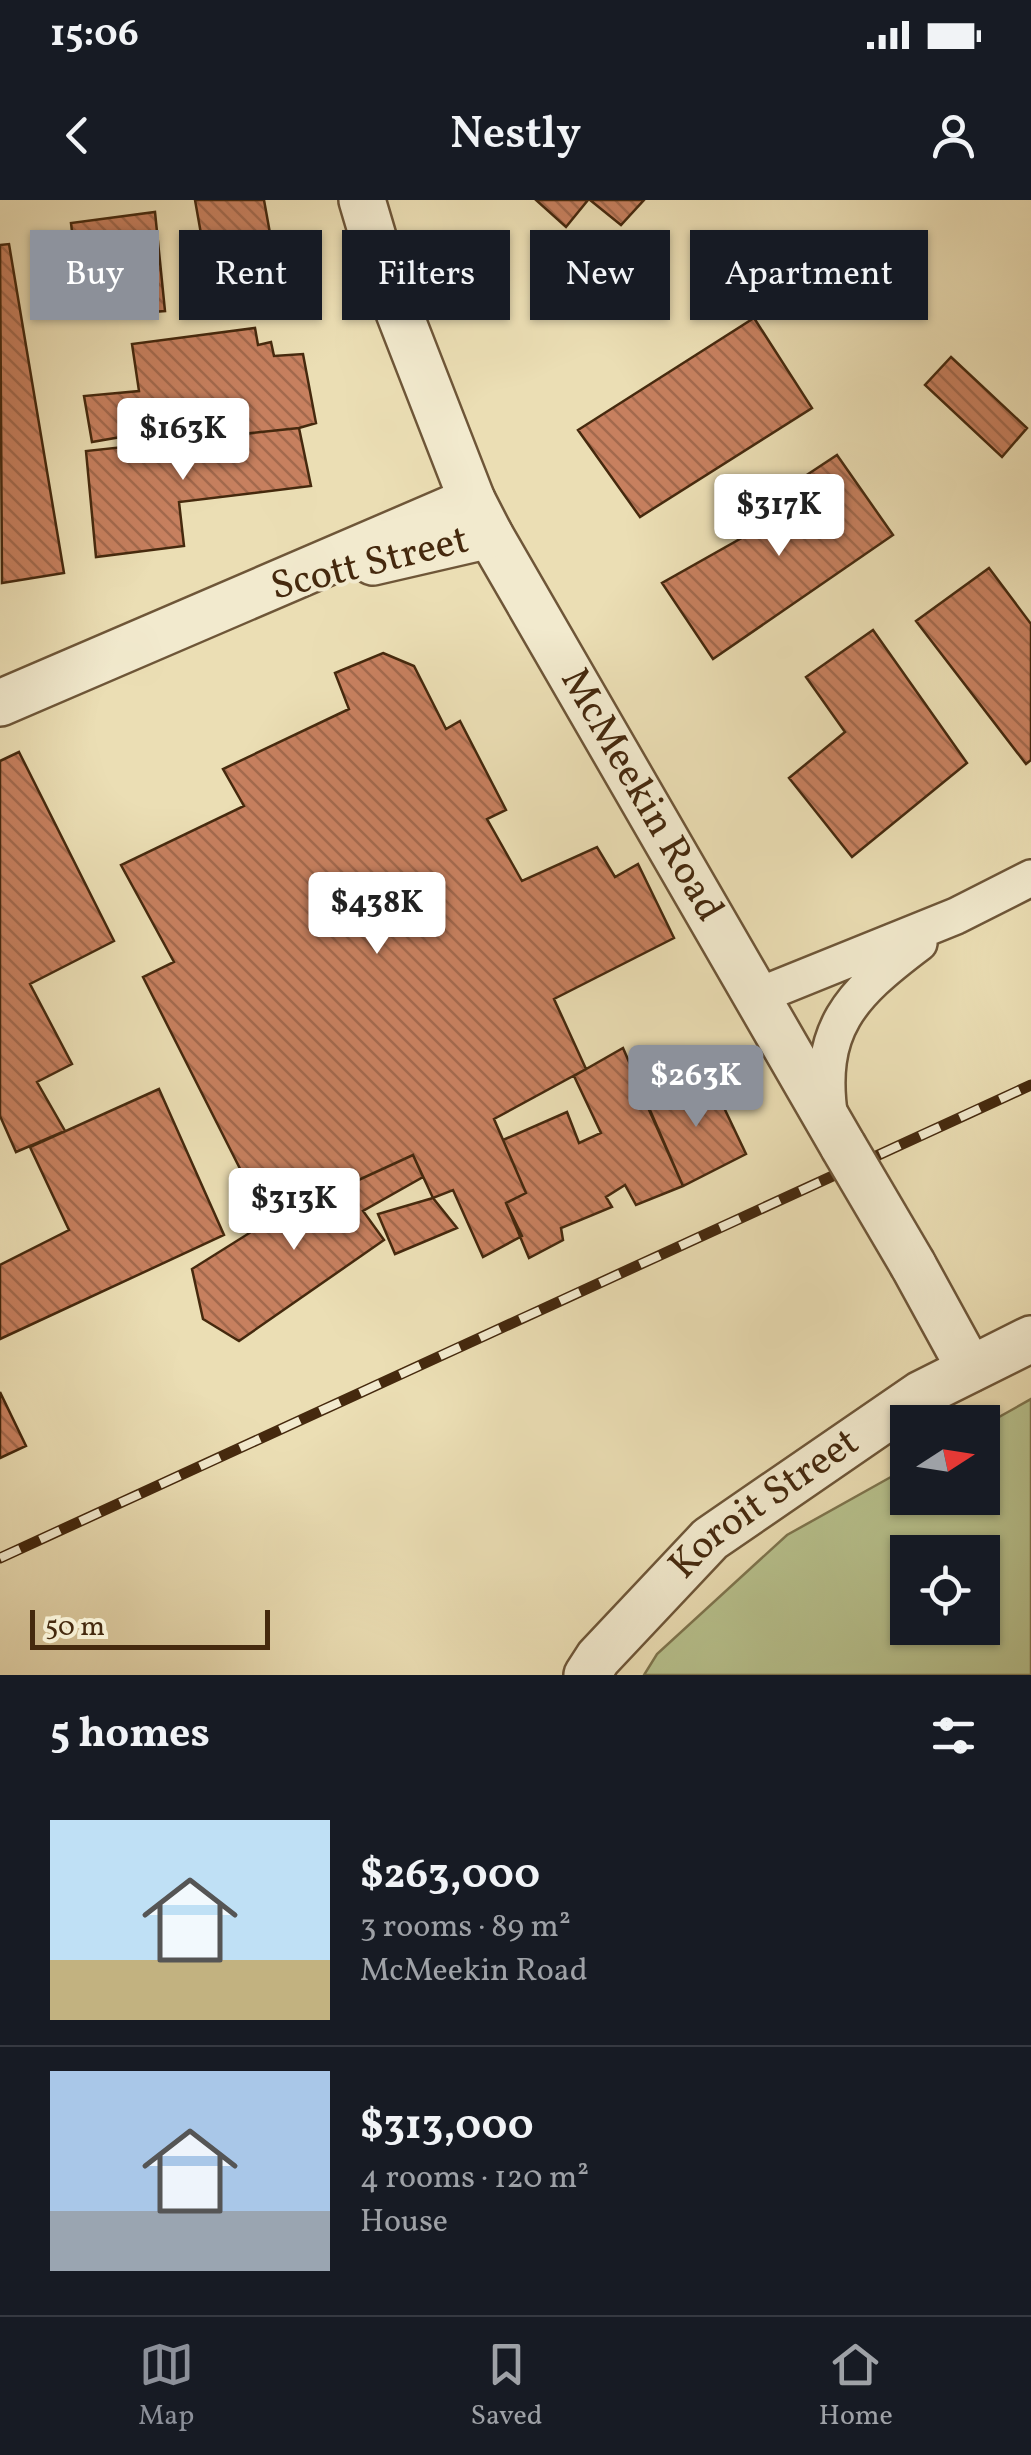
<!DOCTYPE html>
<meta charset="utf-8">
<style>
:root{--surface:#171b24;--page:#242831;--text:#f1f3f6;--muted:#9ea1a6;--line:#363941;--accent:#8c9099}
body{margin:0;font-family:Vollkorn,serif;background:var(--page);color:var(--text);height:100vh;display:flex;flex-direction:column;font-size:38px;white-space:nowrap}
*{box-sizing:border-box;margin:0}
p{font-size:32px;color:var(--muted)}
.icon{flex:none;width:55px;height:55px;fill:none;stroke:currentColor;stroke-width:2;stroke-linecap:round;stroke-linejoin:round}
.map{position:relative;height:1475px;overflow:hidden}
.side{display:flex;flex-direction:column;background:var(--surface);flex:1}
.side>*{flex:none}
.top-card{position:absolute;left:30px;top:30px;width:972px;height:90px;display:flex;gap:20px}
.needle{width:65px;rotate:78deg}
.controls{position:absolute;left:890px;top:1205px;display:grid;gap:20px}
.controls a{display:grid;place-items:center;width:110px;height:110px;border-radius:0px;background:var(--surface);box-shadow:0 2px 8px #0004;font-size:50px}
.scale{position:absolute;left:30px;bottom:25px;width:240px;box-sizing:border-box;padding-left:10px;border:5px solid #45290e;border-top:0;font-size:28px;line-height:35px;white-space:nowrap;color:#45290e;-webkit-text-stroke:8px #f2eace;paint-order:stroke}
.price{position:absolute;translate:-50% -85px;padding:0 22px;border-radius:10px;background:#fff;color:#222;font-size:32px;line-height:65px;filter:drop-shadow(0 2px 5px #0008)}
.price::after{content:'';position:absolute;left:50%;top:60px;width:30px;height:22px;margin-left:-15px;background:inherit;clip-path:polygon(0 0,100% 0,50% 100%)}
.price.active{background:var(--accent);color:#fff}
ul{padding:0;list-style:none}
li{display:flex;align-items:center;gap:30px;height:250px;padding:0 50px}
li+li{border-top:2px solid var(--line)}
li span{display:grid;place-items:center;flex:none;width:280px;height:200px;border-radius:0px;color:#555}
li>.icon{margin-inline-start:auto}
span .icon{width:120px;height:120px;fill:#fffc;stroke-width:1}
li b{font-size:42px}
h2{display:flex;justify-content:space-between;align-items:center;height:120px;padding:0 50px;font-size:42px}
.chip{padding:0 35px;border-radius:0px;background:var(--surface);box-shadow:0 2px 8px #0004;font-size:35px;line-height:90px}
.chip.active{background:var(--accent);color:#fff}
.status{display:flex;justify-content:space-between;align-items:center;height:70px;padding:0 50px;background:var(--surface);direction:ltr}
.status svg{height:28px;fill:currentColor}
header{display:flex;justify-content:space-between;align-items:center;height:130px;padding:0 50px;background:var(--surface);font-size:45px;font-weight:600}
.dock{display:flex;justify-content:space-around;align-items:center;height:140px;border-top:2px solid var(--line);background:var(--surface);font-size:28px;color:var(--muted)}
.dock a{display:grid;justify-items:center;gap:5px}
.dock .active{color:var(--accent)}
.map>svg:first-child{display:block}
.park{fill:#b7c18d;stroke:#7e754e;stroke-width:2.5;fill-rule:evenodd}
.building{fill:url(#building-back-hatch);stroke:#45290e;stroke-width:2.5}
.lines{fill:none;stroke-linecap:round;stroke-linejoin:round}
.minor-casing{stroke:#6e5638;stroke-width:40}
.tertiary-casing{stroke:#6e5638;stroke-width:50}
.minor{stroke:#f2eace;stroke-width:35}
.tertiary{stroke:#f2eace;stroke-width:45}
.rail-casing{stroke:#45290e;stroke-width:11}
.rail{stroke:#f2eace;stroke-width:8;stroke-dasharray:22;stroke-linecap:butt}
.tertiary-bridge-casing{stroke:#6e5638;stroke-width:50;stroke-linecap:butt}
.tertiary-bridge{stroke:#f2eace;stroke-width:45}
.labels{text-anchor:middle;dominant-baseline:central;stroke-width:8;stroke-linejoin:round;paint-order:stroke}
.street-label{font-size:40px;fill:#45290e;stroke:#f2eace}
</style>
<div class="status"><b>15:06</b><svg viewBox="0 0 49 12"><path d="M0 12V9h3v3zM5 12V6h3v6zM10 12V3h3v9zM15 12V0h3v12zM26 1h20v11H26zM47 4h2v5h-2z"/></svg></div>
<header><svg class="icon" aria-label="back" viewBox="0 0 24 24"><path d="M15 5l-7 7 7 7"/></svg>Nestly<svg class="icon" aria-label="person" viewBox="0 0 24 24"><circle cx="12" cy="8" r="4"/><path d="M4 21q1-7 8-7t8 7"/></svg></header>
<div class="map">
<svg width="1031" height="1475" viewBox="0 0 1031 1475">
<defs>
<pattern id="building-back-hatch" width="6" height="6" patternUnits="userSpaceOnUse" patternTransform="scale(2.5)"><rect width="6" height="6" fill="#c7805f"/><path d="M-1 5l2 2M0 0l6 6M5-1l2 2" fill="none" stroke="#a3694d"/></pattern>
</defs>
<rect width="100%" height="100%" fill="#ebdeb4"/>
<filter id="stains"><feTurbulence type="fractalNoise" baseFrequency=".002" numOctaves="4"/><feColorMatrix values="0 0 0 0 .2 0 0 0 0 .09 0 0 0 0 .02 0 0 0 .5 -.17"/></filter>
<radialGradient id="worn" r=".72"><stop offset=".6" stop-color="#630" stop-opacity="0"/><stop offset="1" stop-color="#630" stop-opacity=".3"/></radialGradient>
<path class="park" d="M1031,1199V1475H644L657,1454L787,1335L907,1268L908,1298H982L983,1226ZM908,1352H982V1428H908Z"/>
<path class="building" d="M195,0H264L277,72L209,79Z
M536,0H588L566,27Z
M590,0H644L621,25Z
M155,12L165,111L82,117L71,23Z
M9,44L64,373L2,383L0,45Z
M754,118L812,208L640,317L578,230Z
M255,128L258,145L271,142L274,156L303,154L316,223L299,228L147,244L144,233L92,242L84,196L139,191L132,144Z
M951,157L1027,228L1002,257L925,185Z
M299,228L311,286L179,302L184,346L96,357L86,251Z
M837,255L893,335L713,459L662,383L800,305L787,288Z
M989,368L1031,424V560L1026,564L916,421Z
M873,430L967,563L852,657L789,578L845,532L806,477Z
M383,453L414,466L446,529L460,521L506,610L487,619L522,681L597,647L615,677L638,664L674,738L554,799L586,869L494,919L526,993L506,1003L522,1036L483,1057L453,990L433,998L413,955L267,1022L143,777L174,762L121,665L244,606L223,569L349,509L335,473Z
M19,552L114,741L30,784L72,864L37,882L65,931L16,952L0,916V561Z
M623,848L683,986L636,1005L625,985L606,997L612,1007L561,1028L563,1040L529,1058L506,1003L526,993L503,940L567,912L579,943L601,933L574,876Z
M708,874L746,954L683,986L646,903Z
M159,889L224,1035L0,1139V1065L69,1030L30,947Z
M413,955L423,977L363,1011L384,1040L239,1141L203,1119L192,1069L267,1022Z
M433,998L457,1028L395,1054L378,1014Z
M0,1192L26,1246L0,1258Z"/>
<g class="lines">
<g class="minor-casing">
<path id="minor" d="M758,796L956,716L1031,678
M830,920C816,829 850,795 919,743"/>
</g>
<g class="tertiary-casing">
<g id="tertiary">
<path id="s1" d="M362,0L384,74L472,300L490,335L843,946"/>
<path d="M373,362L490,335"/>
<path d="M0,503L472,300"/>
<path d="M913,1065L970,1169"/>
<path id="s2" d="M587,1475L598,1458L710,1339L921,1194L1031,1139"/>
</g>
</g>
<use href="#minor" class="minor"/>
<use href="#tertiary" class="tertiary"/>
<g class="rail-casing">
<path id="rail" d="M0,1358L1031,885"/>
</g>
<use href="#rail" class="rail"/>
<g class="tertiary-bridge-casing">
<path id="tertiary-bridge" d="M843,946L913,1065"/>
</g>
<use href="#tertiary-bridge" class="tertiary-bridge"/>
</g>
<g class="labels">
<g class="street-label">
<text transform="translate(370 365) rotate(-14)">Scott Street</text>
<text stroke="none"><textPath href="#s1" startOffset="660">McMeekin Road</textPath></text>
<text stroke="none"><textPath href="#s2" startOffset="248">Koroit Street</textPath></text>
</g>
</g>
<rect width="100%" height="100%" filter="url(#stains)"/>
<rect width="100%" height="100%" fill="url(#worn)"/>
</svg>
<div class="controls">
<a><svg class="needle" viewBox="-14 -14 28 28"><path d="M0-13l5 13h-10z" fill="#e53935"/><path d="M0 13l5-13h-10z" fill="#9ea1a6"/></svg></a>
<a><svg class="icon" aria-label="locate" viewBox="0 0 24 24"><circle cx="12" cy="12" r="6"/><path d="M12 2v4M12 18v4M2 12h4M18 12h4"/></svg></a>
</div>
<div class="scale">50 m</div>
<b class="price" style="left:183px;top:283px">$163K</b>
<b class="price" style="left:779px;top:359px">$317K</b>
<b class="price" style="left:377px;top:757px">$438K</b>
<b class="price active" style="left:696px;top:930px">$263K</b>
<b class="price" style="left:294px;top:1053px">$313K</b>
<div class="top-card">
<a class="chip active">Buy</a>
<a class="chip">Rent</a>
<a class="chip">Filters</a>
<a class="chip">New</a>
<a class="chip">Apartment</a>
</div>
</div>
<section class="side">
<h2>5 homes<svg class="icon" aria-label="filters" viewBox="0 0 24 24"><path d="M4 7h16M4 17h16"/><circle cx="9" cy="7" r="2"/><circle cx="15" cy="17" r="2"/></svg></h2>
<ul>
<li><span style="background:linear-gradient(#bfe0f5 70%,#c2b280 0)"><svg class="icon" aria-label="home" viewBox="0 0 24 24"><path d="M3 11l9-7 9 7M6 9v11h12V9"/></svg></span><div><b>$263,000</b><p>3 rooms · 89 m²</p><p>McMeekin Road</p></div></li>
<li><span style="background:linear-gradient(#a9c7e8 70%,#9aa5b1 0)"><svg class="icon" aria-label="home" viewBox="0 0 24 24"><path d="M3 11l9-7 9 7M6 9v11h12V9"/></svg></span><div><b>$313,000</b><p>4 rooms · 120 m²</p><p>House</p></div></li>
</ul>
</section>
<nav class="dock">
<a class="active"><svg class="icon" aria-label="map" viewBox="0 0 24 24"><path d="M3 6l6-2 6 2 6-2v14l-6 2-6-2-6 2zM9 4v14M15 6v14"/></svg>Map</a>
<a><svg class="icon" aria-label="saved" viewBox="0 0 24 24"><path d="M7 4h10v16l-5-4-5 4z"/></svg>Saved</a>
<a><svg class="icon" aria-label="home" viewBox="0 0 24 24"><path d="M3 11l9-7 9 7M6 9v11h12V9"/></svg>Home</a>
</nav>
